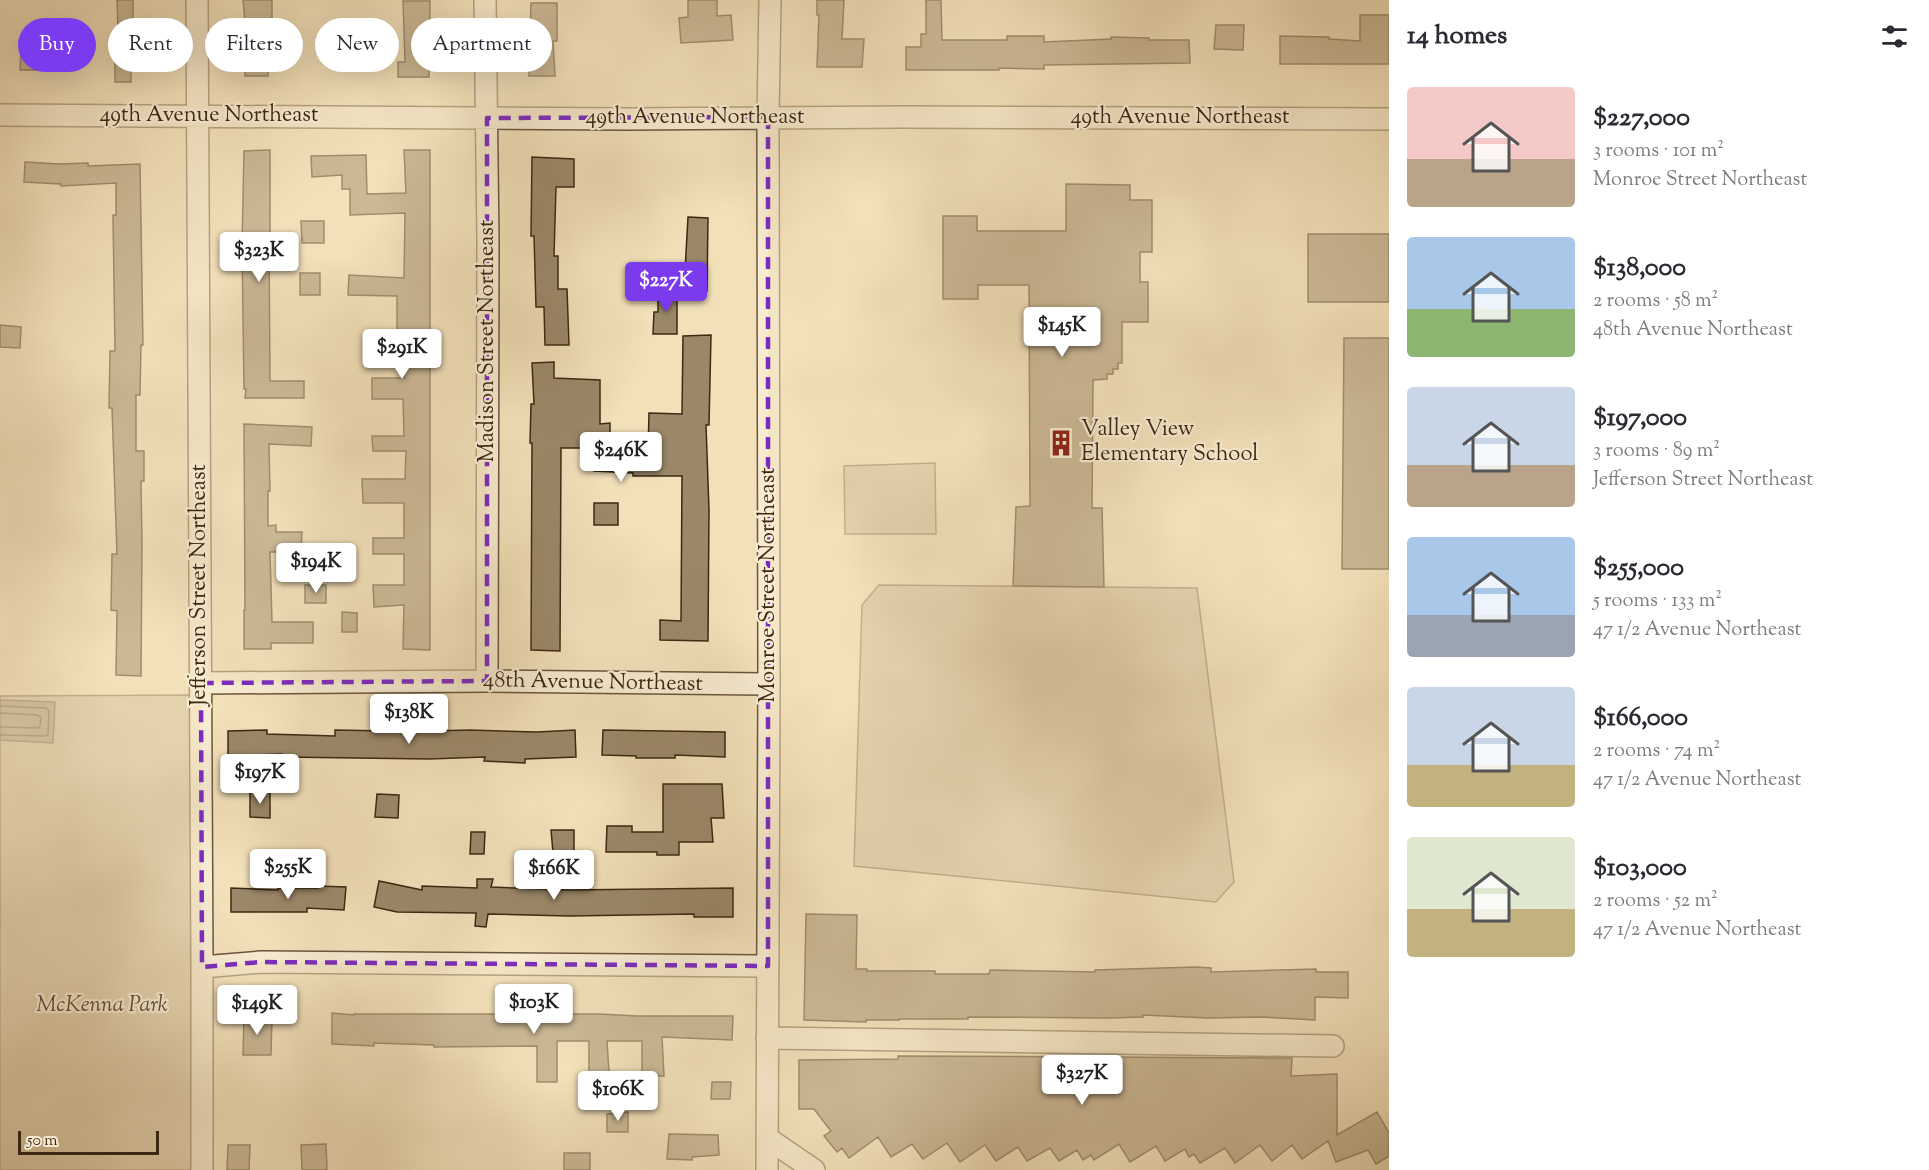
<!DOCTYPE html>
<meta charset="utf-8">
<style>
:root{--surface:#fff;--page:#f2f2f3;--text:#2b2b33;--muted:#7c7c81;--accent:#7c3aed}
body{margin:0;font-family:"Sorts Mill Goudy",serif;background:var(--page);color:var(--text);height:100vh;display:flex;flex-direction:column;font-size:22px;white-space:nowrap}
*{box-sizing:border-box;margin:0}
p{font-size:20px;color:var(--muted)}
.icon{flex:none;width:33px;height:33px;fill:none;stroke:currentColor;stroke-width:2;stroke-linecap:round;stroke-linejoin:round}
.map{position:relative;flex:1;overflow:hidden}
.side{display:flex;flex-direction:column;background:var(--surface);width:540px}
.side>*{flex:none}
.hud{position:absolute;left:18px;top:18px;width:570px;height:54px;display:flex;gap:12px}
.scale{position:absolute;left:18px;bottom:15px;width:141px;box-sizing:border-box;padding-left:6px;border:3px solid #3d2812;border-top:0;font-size:16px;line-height:21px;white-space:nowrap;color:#3d2812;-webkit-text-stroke:4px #f7ebd2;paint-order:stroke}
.price{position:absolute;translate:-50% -51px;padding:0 14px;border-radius:6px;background:#fff;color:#222;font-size:20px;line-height:39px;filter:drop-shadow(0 2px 3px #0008)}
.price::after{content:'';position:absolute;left:50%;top:36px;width:18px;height:14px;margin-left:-9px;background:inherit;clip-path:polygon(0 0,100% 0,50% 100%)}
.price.selected{background:var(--accent);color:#fff}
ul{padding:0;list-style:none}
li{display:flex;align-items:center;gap:18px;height:150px;padding:0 18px}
li span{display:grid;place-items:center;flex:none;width:168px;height:120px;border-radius:6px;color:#555}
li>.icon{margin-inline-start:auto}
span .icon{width:72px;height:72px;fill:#fffc;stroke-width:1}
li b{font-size:26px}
h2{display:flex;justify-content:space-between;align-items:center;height:72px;padding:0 18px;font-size:26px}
.pill{padding:0 21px;border-radius:27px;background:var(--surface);box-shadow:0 6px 24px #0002;font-size:21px;line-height:54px}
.pill.selected{background:var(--accent);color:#fff}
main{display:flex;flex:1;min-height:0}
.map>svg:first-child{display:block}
.green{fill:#d3c19d;stroke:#887458;stroke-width:1.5}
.water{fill:#b4a180;stroke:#847154;stroke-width:1.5}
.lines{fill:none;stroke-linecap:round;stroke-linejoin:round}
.shore{stroke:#786449;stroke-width:1.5}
.building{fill:#9b8869;stroke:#3d2812;stroke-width:1.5}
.minor-casing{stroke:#6a563c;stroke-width:24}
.minor{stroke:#f7ebd2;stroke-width:21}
.marked{fill:none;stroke:#7b2cbf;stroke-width:4.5;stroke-dasharray:12 8;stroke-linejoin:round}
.labels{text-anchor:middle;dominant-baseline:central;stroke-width:4.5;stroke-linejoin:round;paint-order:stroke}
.street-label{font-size:22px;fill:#3d2812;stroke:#f7ebd2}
.poi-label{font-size:22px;fill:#3d2812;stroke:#f7ebd2;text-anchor:start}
.park-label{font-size:22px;font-style:italic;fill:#624e35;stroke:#f7ebd2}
</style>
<main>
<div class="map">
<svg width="1389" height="1170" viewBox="0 0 1389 1170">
<rect width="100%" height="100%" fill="#f2e0b9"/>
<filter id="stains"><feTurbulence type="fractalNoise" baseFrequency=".00333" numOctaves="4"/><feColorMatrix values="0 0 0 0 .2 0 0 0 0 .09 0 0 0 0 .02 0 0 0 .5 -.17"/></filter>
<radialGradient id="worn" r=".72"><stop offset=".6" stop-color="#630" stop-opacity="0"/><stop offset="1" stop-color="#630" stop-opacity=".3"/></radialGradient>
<path class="green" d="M935,463L936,534H845L844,466Z
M879,585L1197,588L1234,882L1216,902L854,866L862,605Z
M201,695L206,1170H0V696Z"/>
<path class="water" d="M0,700L55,702L53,743L0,740Z"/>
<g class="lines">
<path class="shore" d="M0,706L46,708L49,711L48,734L46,736L0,735
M0,713L38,715L41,718L40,726L38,728L0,727"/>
</g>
<path class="building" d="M117,0H133V40H144V70H131V82H115V30H118Z
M243,0H272V39H268V76H245V23Z
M688,0H717V16L731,15L733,40L681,43L679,18L688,17Z
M817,0H844L842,39H864L862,67H817L819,15H817Z
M926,0H941L942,40H1007V36H1044V42L1111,39V37L1149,38V40H1189L1190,63L1044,65V69L999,68V70H906V47H921V34H926Z
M403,1H430L429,77H398V62H405Z
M531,3H557V41H553L555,76H529Z
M1360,15H1389V64H1280V36L1329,37V39L1360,41Z
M1216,25H1244L1243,50L1214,49Z
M21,49L39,50V70H20Z
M270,150V242H269L270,381H304V398H245L246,389H244L242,244L244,151Z
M404,150H430V650L403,649L404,605L374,607L373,585H404V554H373V538H404V503H363L362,479H405L406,451H373L372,436H404L403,399H372V378H404V347H373L372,333H397V296L348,295L349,275L404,278L405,213L350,215V189H342V175L312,177L311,156L366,155L367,194L406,193Z
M532,157L574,159V187H556L554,256H558V289H567L569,345H545L544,307H536L534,236H531Z
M25,162L59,164L88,163V166L140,164L143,345H141L140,395H136V451H144V481H141L142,544L141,676L116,675L117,611L111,610L112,554H117L112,408H109L110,351H115L113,215H116V183L61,186V184L24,182Z
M1066,184L1130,185V200H1152V252H1140V282H1148V322H1122V363H1118V369H1113V374H1107V379L1093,380L1092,508H1102L1104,587L1013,586L1016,507L1030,506L1029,285H978V299H943V216H977V231H1066Z
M688,217L708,218L707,291L684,289Z
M301,221H324V243H302Z
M1308,234H1389V302H1308Z
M300,273H320V295H300Z
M658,289H677V334H653L654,312H658Z
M0,325L21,327L20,348L0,347Z
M711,335L709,425H706L709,510L708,641L660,640V620L681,621L682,476H633V473L594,471V448H561L560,651L531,650L532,443H530L531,404H534L532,363L554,362V378L600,380V424L610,423V450L648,452L649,413L682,414L683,336Z
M1344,338H1389V569H1342Z
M244,424L312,427L311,446L269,444L270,491H268V526L276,525V532H302L301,552H270L272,622H313V643H271V649H244V610H245Z
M594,503H618V525H594Z
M305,585H326V603H305Z
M342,612L357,613V632H342Z
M267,730V734L335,736V730L387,731V730L430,731L470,730L537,732L575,730L576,757L525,759V763L484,761L485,757L429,759L282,757V754L228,756V731Z
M603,730L725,732V757L675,755V758H636V756L602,755Z
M663,784H722L724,818H711L713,842H679V855H657V852H606L607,826H632V832H663Z
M250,792H270V818L250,817Z
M377,794L399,795L398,818L375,817Z
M551,830H574V852H553Z
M471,832H485L484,854H470Z
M477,879H493L491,887L569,890L733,888V917H694V914L569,916L488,914L486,927L475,926L476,913L397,912L374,907L379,881L422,890V886L477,888Z
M318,886L346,887L344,910L307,908V912H231V888L278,890V888H318Z
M806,914L857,915L856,969H867V971H935V974H989L990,970L1095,972V970L1196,967L1211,968V972L1316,969V972H1348V998L1315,997V1020L1261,1017L1208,1018L1143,1015V1017L1108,1018L968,1017V1019H899V1020H866V1022L804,1020Z
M332,1013L354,1015V1014H599L637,1016H733L732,1040L662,1037L664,1076H642V1041H607L610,1088H589V1041H557V1082H537V1046L434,1047V1045L374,1043V1046L332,1044Z
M244,1016L272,1017L271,1055H243Z
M898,1056L1292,1058L1291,1076L1337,1074V1135L1377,1112L1389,1133V1156L1376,1164L1368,1150L1336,1162L1328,1141L1302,1159L1292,1145L1272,1161L1260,1145L1235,1163L1225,1148L1200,1163L1194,1154L1189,1157L1185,1149L1165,1161L1156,1146L1130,1162L1119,1144L1094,1160L1091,1155L1083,1160L1077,1150L1059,1161L1050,1148L1027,1161L1018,1147L996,1161L985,1145L960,1162L947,1143L923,1159L912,1144L891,1157L878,1137L849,1158L842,1148L837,1152L824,1136L831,1131L814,1109H799V1060L898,1059Z
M712,1082H731L730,1099H711Z
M628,1112V1132H607V1114Z
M669,1134L718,1135L719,1155L692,1157V1160L667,1159Z
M326,1144L327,1170H302L301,1145Z
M228,1145H250L249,1170H227Z
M564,1153H590V1170H564Z"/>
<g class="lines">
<g class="minor-casing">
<path id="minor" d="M197,0L202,967V1170
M485,0L488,240L487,681
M0,115L627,119L903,117L1389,119
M201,683L487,681L769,684
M202,967L261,962L768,966
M767,1038L1333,1046
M767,1138L814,1170
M767,1170L769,684L768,117L770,0"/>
</g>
<use href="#minor" class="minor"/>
</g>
<path d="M0 0H1389V1170H0ZM768,117V966L261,962L202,967L201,683L487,681V118Z" fill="#f2e0b9" fill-opacity=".55" fill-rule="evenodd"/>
<path class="marked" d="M768,117V966L261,962L202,967L201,683L487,681V118Z"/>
<defs>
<g id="building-bare" transform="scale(2.07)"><path d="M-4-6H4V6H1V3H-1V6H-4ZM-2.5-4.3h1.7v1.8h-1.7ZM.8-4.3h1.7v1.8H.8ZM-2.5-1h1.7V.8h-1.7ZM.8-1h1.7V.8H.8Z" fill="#8f2418" stroke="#f7ebd2" stroke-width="2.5" paint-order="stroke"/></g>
</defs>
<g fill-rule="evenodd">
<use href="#building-bare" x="1061" y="443"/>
</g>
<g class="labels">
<g class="street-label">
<text x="209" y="116">49th Avenue Northeast</text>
<text x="695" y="118">49th Avenue Northeast</text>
<text x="1180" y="118">49th Avenue Northeast</text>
<text transform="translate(488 341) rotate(-90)">Madison Street Northeast</text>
<text transform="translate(200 585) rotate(-90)">Jefferson Street Northeast</text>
<text transform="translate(769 585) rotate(-90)">Monroe Street Northeast</text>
<text transform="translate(593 683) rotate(1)">48th Avenue Northeast</text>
</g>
<g class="poi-label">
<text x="1081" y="430">Valley View<tspan x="1081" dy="25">Elementary School</tspan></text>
</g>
<g class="park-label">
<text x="102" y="1006">McKenna Park</text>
</g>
</g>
<rect width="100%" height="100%" filter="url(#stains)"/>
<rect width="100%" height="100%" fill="url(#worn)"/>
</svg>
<div class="scale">50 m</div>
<b class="price" style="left:259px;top:283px">$323K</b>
<b class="price selected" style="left:666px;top:313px">$227K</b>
<b class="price" style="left:1062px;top:358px">$145K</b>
<b class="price" style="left:402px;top:380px">$291K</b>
<b class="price" style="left:621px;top:483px">$246K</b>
<b class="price" style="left:316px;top:594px">$194K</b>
<b class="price" style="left:409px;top:745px">$138K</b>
<b class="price" style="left:260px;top:805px">$197K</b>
<b class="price" style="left:288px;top:900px">$255K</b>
<b class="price" style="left:554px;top:901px">$166K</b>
<b class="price" style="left:534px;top:1035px">$103K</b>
<b class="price" style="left:257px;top:1036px">$149K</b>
<b class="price" style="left:1082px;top:1106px">$327K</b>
<b class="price" style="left:618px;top:1122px">$106K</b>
<div class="hud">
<a class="pill selected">Buy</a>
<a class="pill">Rent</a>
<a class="pill">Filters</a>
<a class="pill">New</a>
<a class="pill">Apartment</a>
</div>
</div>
<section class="side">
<h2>14 homes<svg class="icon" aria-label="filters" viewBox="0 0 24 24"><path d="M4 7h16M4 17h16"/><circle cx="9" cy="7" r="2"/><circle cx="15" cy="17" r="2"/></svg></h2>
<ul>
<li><span style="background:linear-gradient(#f6c9c9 60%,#b9a48a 0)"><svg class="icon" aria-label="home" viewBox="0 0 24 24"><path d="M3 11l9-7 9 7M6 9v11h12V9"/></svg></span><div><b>$227,000</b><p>3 rooms · 101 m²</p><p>Monroe Street Northeast</p></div></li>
<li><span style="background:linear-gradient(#a9c7e8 60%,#8fb573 0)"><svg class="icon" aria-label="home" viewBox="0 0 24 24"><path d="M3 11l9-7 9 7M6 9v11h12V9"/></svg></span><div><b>$138,000</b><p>2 rooms · 58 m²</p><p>48th Avenue Northeast</p></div></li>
<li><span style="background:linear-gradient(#c9d6e8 65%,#b9a48a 0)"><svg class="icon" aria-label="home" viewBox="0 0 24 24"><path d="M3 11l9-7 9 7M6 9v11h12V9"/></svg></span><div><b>$197,000</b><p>3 rooms · 89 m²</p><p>Jefferson Street Northeast</p></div></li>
<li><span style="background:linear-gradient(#a9c7e8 65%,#9aa5b1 0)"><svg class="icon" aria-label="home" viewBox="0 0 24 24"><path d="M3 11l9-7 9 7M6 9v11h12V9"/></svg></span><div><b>$255,000</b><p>5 rooms · 133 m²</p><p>47 1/2 Avenue Northeast</p></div></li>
<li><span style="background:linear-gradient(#c9d6e8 65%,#c2b280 0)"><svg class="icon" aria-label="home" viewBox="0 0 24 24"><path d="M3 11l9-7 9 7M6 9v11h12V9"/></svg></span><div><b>$166,000</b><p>2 rooms · 74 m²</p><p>47 1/2 Avenue Northeast</p></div></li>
<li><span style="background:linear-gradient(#dfe7d0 60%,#c2b280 0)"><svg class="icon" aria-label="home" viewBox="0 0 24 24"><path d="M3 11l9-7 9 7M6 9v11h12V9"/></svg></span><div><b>$103,000</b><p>2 rooms · 52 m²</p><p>47 1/2 Avenue Northeast</p></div></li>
</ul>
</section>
</main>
